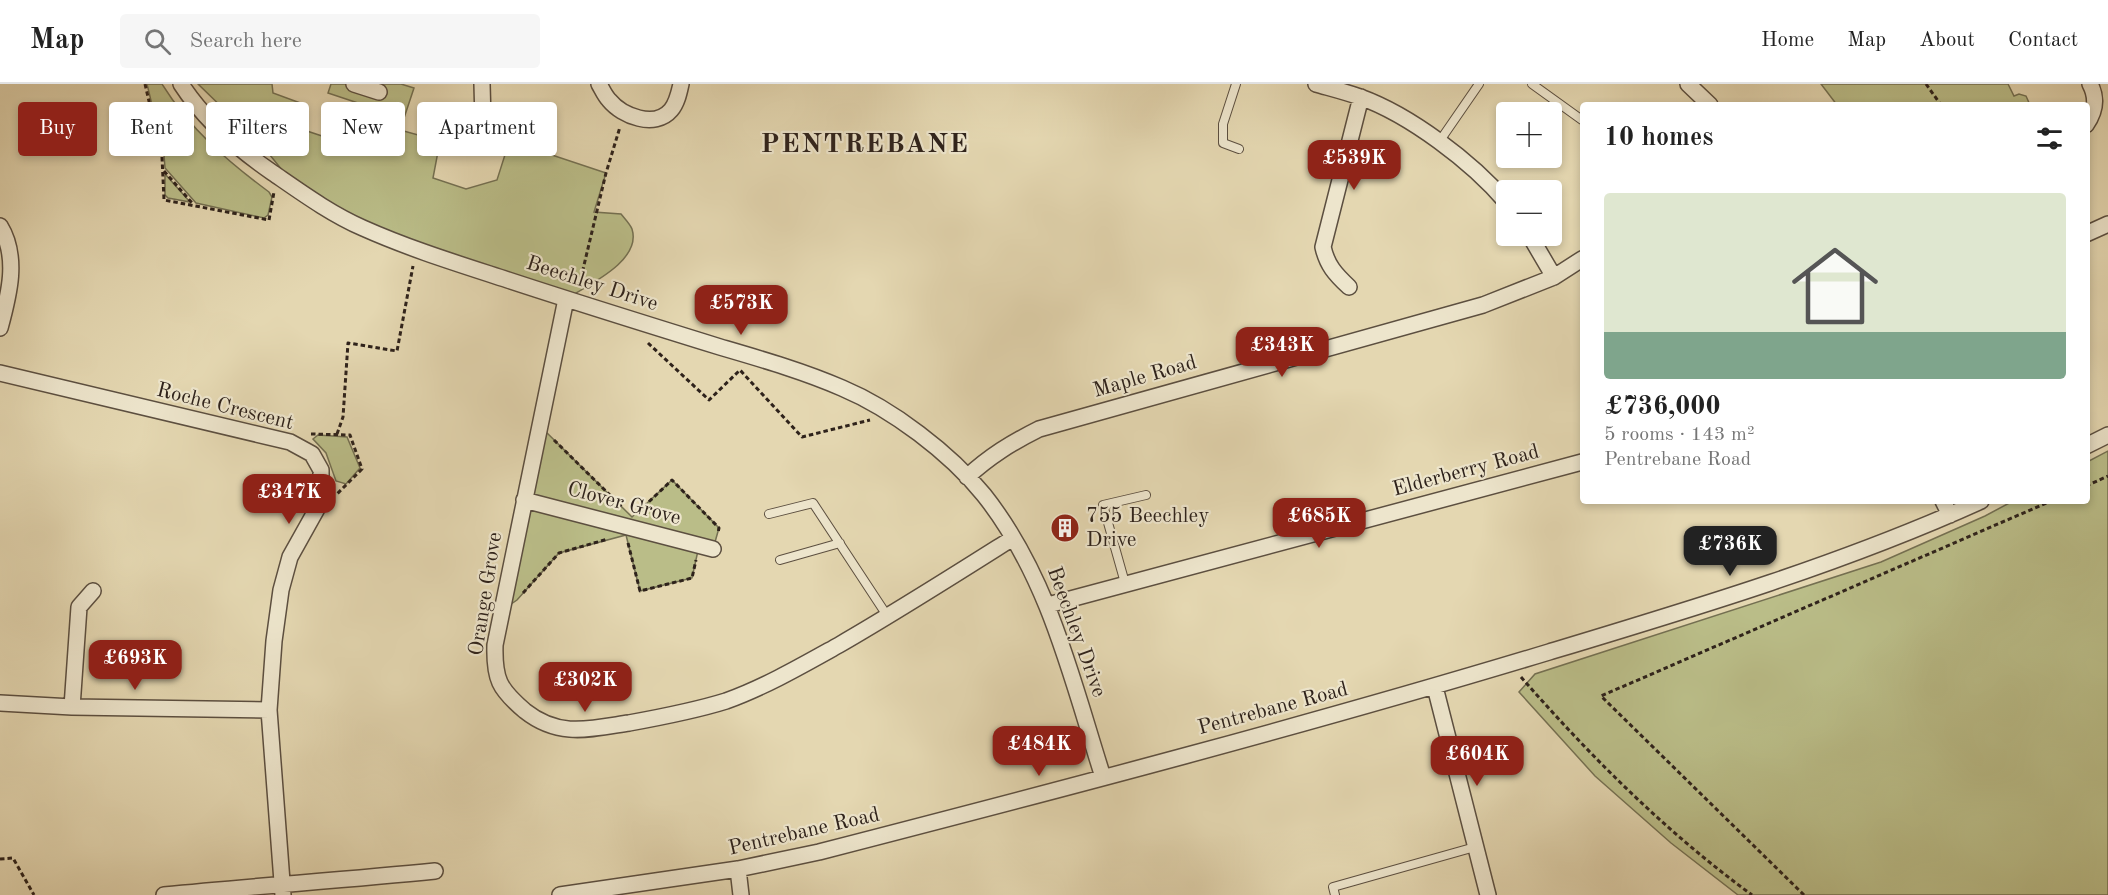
<!DOCTYPE html>
<meta charset="utf-8">
<style>
:root{--surface:#fff;--page:#f6f6f6;--text:#222;--muted:#767676;--line:#e0e0e0;--accent:#8f2418}
body{margin:0;font-family:"Old Standard TT",serif;background:var(--page);color:var(--text);height:100vh;display:flex;flex-direction:column;font-size:22px;white-space:nowrap}
*{box-sizing:border-box;margin:0}
p{font-size:20px;color:var(--muted)}
.icon{flex:none;width:33px;height:33px;fill:none;stroke:currentColor;stroke-width:2;stroke-linecap:round;stroke-linejoin:round}
.map{position:relative;flex:1;overflow:hidden}
.drawer{position:absolute;left:1580px;top:18px;width:510px;height:402px;display:flex;flex-direction:column;background:var(--surface);border-radius:6px;box-shadow:0 3px 9px #0003}
.drawer>*{flex:none}
.guide{position:absolute;left:18px;top:18px;width:570px;height:54px;display:flex;gap:12px}
.tools{position:absolute;left:1496px;top:18px;display:grid;gap:12px}
.tools a{display:grid;place-items:center;width:66px;height:66px;border-radius:6px;background:var(--surface);box-shadow:0 3px 9px #0003;font-size:30px}
.price{position:absolute;translate:-50% -51px;padding:0 14px;border-radius:12px;background:var(--accent);color:#fff;font-size:20px;line-height:39px;filter:drop-shadow(0 2px 3px #0008)}
.price::after{content:'';position:absolute;left:50%;top:36px;width:18px;height:14px;margin-left:-9px;background:inherit;clip-path:polygon(0 0,100% 0,50% 100%)}
.price.current{background:#222;color:#fff}
ul{padding:0;list-style:none}
li{display:grid;align-content:center;gap:12px;height:318px;padding:0 24px}
li span{display:grid;place-items:center;height:186px;border-radius:6px;color:#555}
li>.icon{margin-inline-start:auto}
span .icon{width:108px;height:108px;fill:#fffc;stroke-width:1}
li b{font-size:26px}
h2{display:flex;justify-content:space-between;align-items:center;height:72px;padding:0 24px;font-size:26px}
.tag{padding:0 21px;border-radius:6px;background:var(--surface);box-shadow:0 3px 9px #0003;font-size:21px;line-height:54px}
.tag.current{background:var(--accent);color:#fff}
header{display:flex;align-items:center;gap:36px;box-sizing:border-box;height:84px;padding:0 30px;background:var(--surface);border-bottom:2px solid var(--line)}
header strong{font-size:28px}
nav{display:flex;gap:33px;margin-inline-start:auto;font-size:21px}
.search{width:420px;height:54px;background:var(--page);display:flex;align-items:center;gap:15px;box-sizing:border-box;padding:0 21px;border-radius:6px;color:var(--muted);font-size:22px}
.map>svg:first-child{display:block}
.green{fill:#babd88;stroke:#747052;stroke-width:1.5}
.lines{fill:none;stroke-linecap:round;stroke-linejoin:round}
.service-casing{stroke:#5c4f40;stroke-width:10}
.minor-casing{stroke:#5c4f40;stroke-width:18}
.path{stroke:#2e221b;stroke-width:3;stroke-dasharray:4.5 3;stroke-linecap:butt}
.service{stroke:#ede5cc;stroke-width:8}
.minor{stroke:#ede5cc;stroke-width:15}
.labels{text-anchor:middle;dominant-baseline:central;stroke-width:4.5;stroke-linejoin:round;paint-order:stroke}
.street-label{font-size:21px;fill:#2e221b;stroke:#ede5cc}
.poi-label{font-size:21px;fill:#2e221b;stroke:#ede5cc;text-anchor:start}
.district-label{font-size:27px;font-weight:bold;letter-spacing:1.5px;fill:#2e221b;stroke:#ede5cc}
</style>
<header>
<strong>Map</strong>
<div class="search"><svg class="icon" aria-label="search" viewBox="0 0 24 24"><circle cx="10" cy="10" r="6"/><path d="M15 15l6 6"/></svg>Search here</div>
<nav><a>Home</a><a>Map</a><a>About</a><a>Contact</a></nav>
</header>
<div class="map">
<svg width="2108" height="811" viewBox="0 0 2108 811">
<rect width="100%" height="100%" fill="#e4d7b1"/>
<filter id="stains"><feTurbulence type="fractalNoise" baseFrequency=".00333" numOctaves="4"/><feColorMatrix values="0 0 0 0 .2 0 0 0 0 .09 0 0 0 0 .02 0 0 0 .5 -.17"/></filter>
<radialGradient id="worn" r=".72"><stop offset=".6" stop-color="#630" stop-opacity="0"/><stop offset="1" stop-color="#630" stop-opacity=".3"/></radialGradient>
<path class="green" d="M147,0H162C190,45 227,77 269,108L272,113L268,131L264,134L196,119L165,84L164,71Z
M198,0H272L273,9L303,20L297,40L304,46L322,52L358,62L368,58L376,25L328,9L331,0H401L414,4L400,46L440,57L433,94L466,105L497,96L517,33L545,41L539,70H549L606,89L594,128L621,130C625,135 630,140 632,145C642,177 588,201 566,215L415,165L300,108L265,65Z
M1821,0H2008L2014,12L2019,10L2026,12L2030,21H1837Z
M165,90L190,118L168,114L165,111Z
M540,342L632,433L672,396L719,444L713,465L699,462L692,494L640,507L626,451L559,469L517,516L501,527Z
M318,351L347,353L360,384L346,400L336,397L326,369L313,355Z
M2108,367V811H1738L1671,759L1595,692L1519,608L1535,590L1881,478L1985,432L2013,417H2086L2087,378Z"/>
<g class="lines">
<g class="service-casing">
<path id="service" d="M1236,0L1223,40V59L1239,65
M1532,0L1582,36
M1439,58L1479,0
M769,430L813,419L888,533
M780,476L840,459
M1125,499L1103,421L1146,411
M1335,811L1333,803L1475,763"/>
</g>
<g class="minor-casing">
<path id="minor" d="M181,0C205,37 238,65 273,89C302,109 331,130 363,144C410,165 459,180 508,196C578,219 649,241 720,263C761,275 803,287 842,304C892,325 950,369 984,411C1049,493 1072,596 1103,693
M354,0L379,8
M482,0L483,37L513,46
M599,0C602,5 605,12 609,16C622,32 655,45 671,26C677,19 679,9 681,0
M1316,0C1330,4 1346,8 1360,13C1410,31 1472,78 1506,118
M1688,0L1710,21
M2086,41C2095,28 2098,15 2090,0
M0,142C19,173 9,211 0,244
M2086,150L2108,140
M1530,152L1554,193
M1349,203C1335,190 1327,181 1323,163L1361,13
M566,215L495,561C494,595 499,605 525,627C559,654 590,645 629,639C662,633 694,627 726,617C765,603 803,581 839,561C898,527 956,490 1013,454
M0,289L290,358L312,370L321,386V403L319,421L290,473L281,506L274,557L269,626L283,811
M2086,362L2108,351
M967,393C990,372 1011,359 1039,345L1483,221L1554,193L1582,175
M524,416L713,465
M1943,417L1950,431
M1048,521L1582,378
M1435,603L1488,811
M0,619L72,623L269,626
M72,623L79,523L93,507
M738,785L741,811
M164,811C255,802 345,796 435,787
M560,811L738,785L819,768C1063,705 1308,641 1549,568C1695,524 1842,480 1981,417"/>
</g>
<path class="path" d="M145,0L162,73L164,116L269,136L274,108
M1926,0L1941,21
M164,87L193,120
M579,202L606,89L620,43
M648,259L709,316L740,286L802,353L870,336
M311,350L350,351L362,385L337,410
M337,350L343,333L348,259L397,267L413,182
M554,356L622,423
M2086,402L2108,392
M638,428L672,396L719,444L718,449
M628,459L640,507L692,494L696,476
M523,509L559,469L608,455
M1521,593C1591,673 1666,748 1752,811
M0,775L13,774L34,811
M1804,811L1601,612L2051,417"/>
<use href="#service" class="service"/>
<use href="#minor" class="minor"/>
</g>
<defs>
<g id="building-disc" transform="scale(1.5)"><circle r="9.5" fill="#8f2418" stroke="#ede5cc"/><path d="M-4-6H4V6H1V3H-1V6H-4ZM-2.5-4.3h1.7v1.8h-1.7ZM.8-4.3h1.7v1.8H.8ZM-2.5-1h1.7V.8h-1.7ZM.8-1h1.7V.8H.8Z" fill="#fff"/></g>
</defs>
<g fill-rule="evenodd">
<use href="#building-disc" x="1065" y="444"/>
</g>
<g class="labels">
<g class="street-label">
<text transform="translate(592 200) rotate(18)">Beechley Drive</text>
<text transform="translate(1145 293) rotate(-16)">Maple Road</text>
<text transform="translate(225 323) rotate(14)">Roche Crescent</text>
<text transform="translate(1466 387) rotate(-15)">Elderberry Road</text>
<text transform="translate(624 420) rotate(15)">Clover Grove</text>
<text transform="translate(486 510) rotate(-81)">Orange Grove</text>
<text transform="translate(1076 548) rotate(70)">Beechley Drive</text>
<text transform="translate(1273 625) rotate(-15)">Pentrebane Road</text>
<text transform="translate(804 748) rotate(-13)">Pentrebane Road</text>
</g>
<g class="poi-label">
<text x="1086" y="432">755 Beechley<tspan x="1086" dy="24">Drive</tspan></text>
</g>
<g class="district-label">
<text x="865" y="60">PENTREBANE</text>
</g>
</g>
<rect width="100%" height="100%" filter="url(#stains)"/>
<rect width="100%" height="100%" fill="url(#worn)"/>
</svg>
<div class="tools">
<a>+</a>
<a>−</a>
</div>
<b class="price" style="left:1354px;top:107px">£539K</b>
<b class="price" style="left:741px;top:252px">£573K</b>
<b class="price" style="left:1282px;top:294px">£343K</b>
<b class="price" style="left:289px;top:441px">£347K</b>
<b class="price" style="left:1319px;top:465px">£685K</b>
<b class="price current" style="left:1730px;top:493px">£736K</b>
<b class="price" style="left:135px;top:607px">£693K</b>
<b class="price" style="left:585px;top:629px">£302K</b>
<b class="price" style="left:1039px;top:693px">£484K</b>
<b class="price" style="left:1477px;top:703px">£604K</b>
<div class="guide">
<a class="tag current">Buy</a>
<a class="tag">Rent</a>
<a class="tag">Filters</a>
<a class="tag">New</a>
<a class="tag">Apartment</a>
</div>
<section class="drawer">
<h2>10 homes<svg class="icon" aria-label="filters" viewBox="0 0 24 24"><path d="M4 7h16M4 17h16"/><circle cx="9" cy="7" r="2"/><circle cx="15" cy="17" r="2"/></svg></h2>
<ul>
<li><span style="background:linear-gradient(#dfe7d0 75%,#7fa58c 0)"><svg class="icon" aria-label="home" viewBox="0 0 24 24"><path d="M3 11l9-7 9 7M6 9v11h12V9"/></svg></span><div><b>£736,000</b><p>5 rooms · 143 m²</p><p>Pentrebane Road</p></div></li>
</ul>
</section>
</div>
